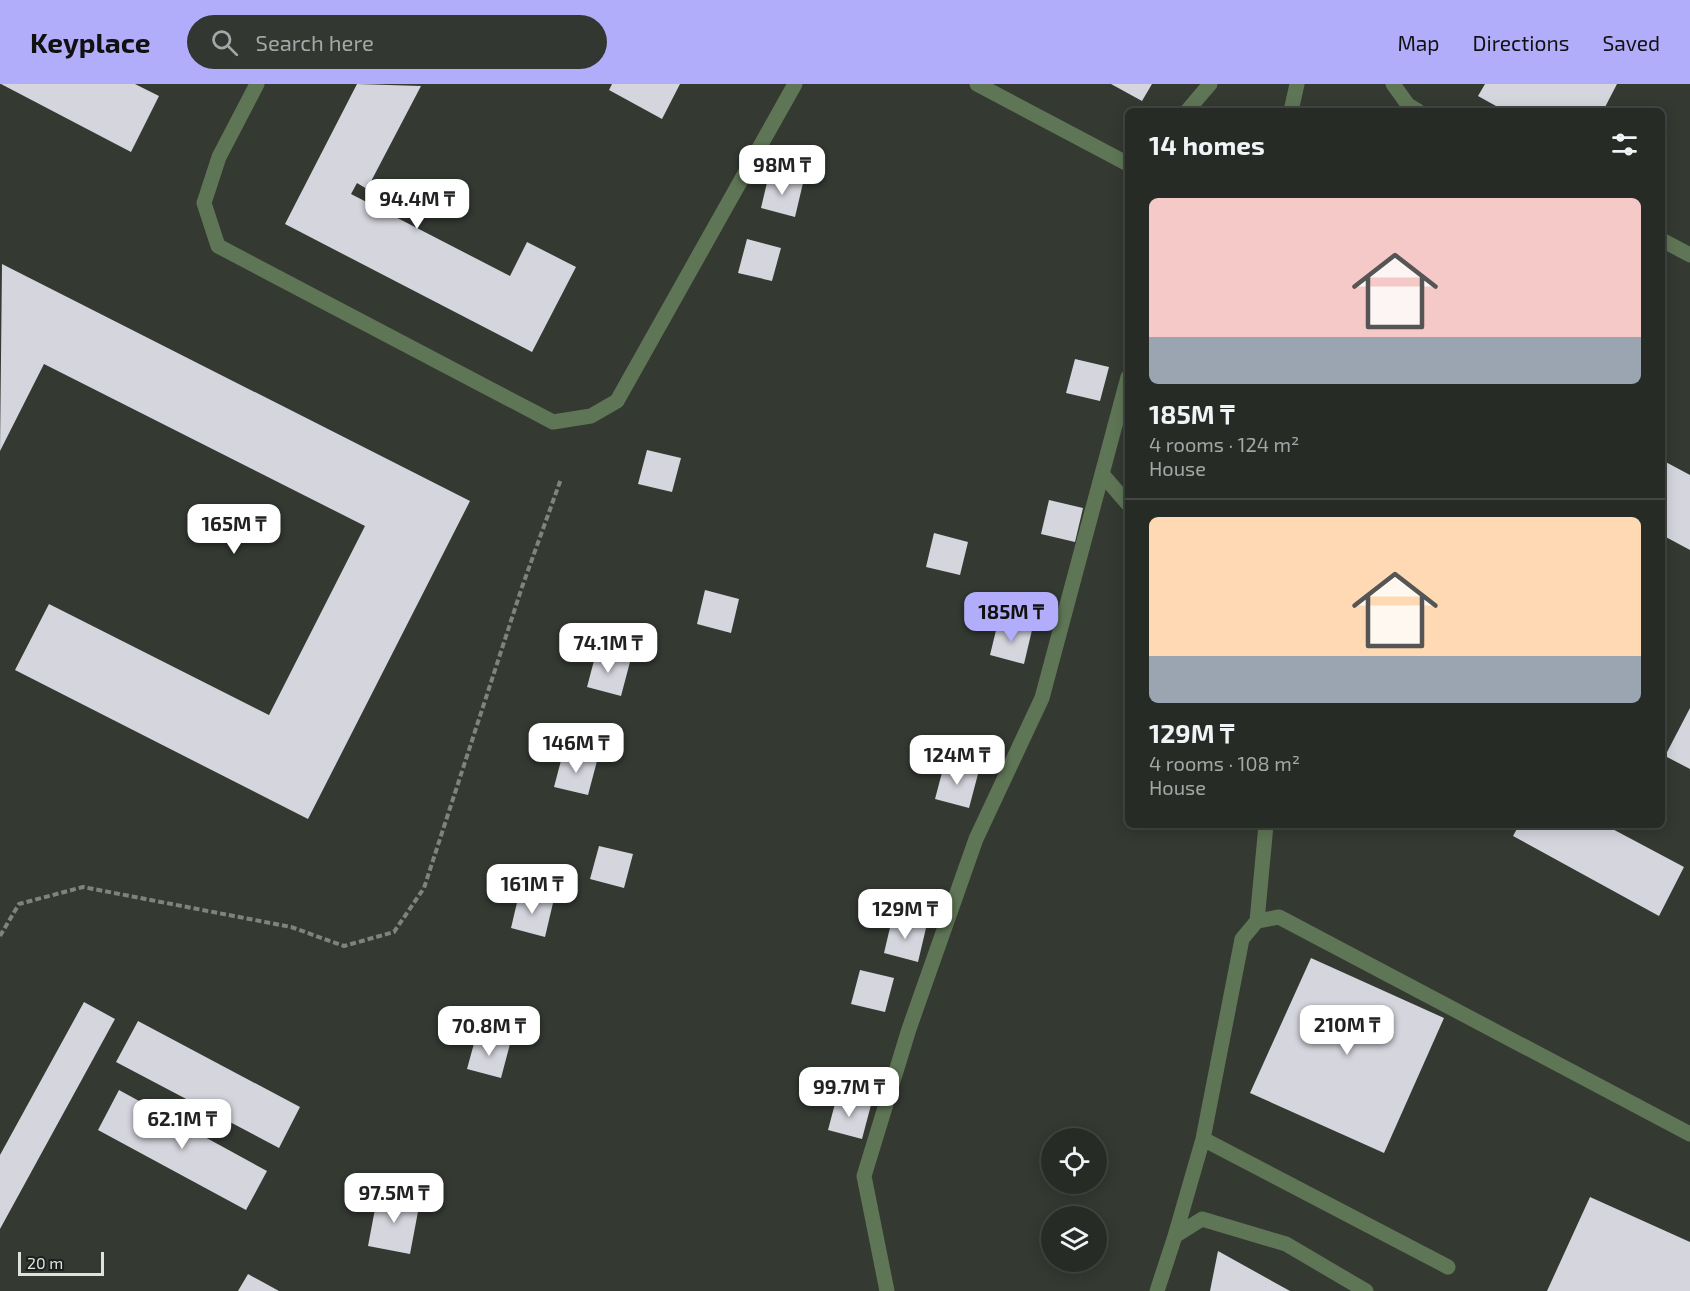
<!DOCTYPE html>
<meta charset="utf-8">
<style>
:root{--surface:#272b26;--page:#333732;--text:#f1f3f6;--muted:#a4a7a7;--line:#434743;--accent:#b1adfa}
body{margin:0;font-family:"Exo 2",sans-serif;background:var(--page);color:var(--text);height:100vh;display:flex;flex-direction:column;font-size:22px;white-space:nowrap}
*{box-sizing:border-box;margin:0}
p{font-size:20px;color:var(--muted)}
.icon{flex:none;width:33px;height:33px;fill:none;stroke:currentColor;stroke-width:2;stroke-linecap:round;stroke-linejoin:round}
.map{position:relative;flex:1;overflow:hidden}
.sheet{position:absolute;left:1125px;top:24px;width:540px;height:720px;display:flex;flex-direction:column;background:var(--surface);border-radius:9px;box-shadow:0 3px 15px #0003,0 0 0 2px var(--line)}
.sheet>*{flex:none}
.tools{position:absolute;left:1041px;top:1044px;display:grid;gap:12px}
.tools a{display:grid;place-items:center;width:66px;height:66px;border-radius:50%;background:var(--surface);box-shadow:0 3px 15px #0003,0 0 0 2px var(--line);font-size:30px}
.scale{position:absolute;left:18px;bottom:15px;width:86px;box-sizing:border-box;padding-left:6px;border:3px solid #dfe2de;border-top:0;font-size:16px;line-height:21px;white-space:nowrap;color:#dfe2de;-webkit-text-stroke:4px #1d1f1c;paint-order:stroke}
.price{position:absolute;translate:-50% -51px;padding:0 14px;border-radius:12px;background:#fff;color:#222;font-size:20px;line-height:39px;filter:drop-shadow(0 2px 3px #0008)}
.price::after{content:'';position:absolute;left:50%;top:36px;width:18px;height:14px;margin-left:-9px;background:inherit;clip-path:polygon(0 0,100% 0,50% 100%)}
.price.active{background:var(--accent);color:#111}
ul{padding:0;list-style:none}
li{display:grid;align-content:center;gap:12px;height:318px;padding:0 24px}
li+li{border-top:2px solid var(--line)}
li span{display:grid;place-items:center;height:186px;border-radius:9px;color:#555}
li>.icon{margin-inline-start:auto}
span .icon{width:108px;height:108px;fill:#fffc;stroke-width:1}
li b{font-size:26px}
h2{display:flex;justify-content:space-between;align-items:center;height:72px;padding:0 24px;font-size:26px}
header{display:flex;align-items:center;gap:36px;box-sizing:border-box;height:84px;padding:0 30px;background:var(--accent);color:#111}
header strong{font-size:28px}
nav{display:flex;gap:33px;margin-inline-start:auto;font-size:21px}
.search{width:420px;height:54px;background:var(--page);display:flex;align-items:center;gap:15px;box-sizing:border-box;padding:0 21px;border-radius:33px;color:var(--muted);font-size:22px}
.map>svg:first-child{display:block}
.building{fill:#d5d5de}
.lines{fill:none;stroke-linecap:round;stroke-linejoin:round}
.path{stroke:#7f837d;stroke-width:4;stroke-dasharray:6 3;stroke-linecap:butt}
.minor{stroke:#5f7656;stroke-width:15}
</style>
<header>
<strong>Keyplace</strong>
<div class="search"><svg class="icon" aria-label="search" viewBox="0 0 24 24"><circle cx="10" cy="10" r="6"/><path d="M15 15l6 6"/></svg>Search here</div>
<nav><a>Map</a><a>Directions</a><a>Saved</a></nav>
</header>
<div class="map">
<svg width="1690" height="1207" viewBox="0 0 1690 1207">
<rect width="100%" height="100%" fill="#343932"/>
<path class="building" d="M1,0H135L159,12L131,68Z
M357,0L421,2L367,105L357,99L351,110L510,192L527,158L576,183L532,268L285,140Z
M612,0H680L662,35L609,6Z
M1111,0H1152L1142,17Z
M1485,0H1617L1603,27H1505L1478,12Z
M769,90L803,99L795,133L761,124Z
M747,155L781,164L772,197L738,189Z
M2,180L470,417L308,735L15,586L49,520L269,631L365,442L44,280L0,367Z
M1075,275L1109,283L1100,317L1066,309Z
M647,366L681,374L672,408L638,400Z
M1662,376L1690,391V466L1662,451Z
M1049,416L1083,424L1075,458L1041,450Z
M934,449L968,458L960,491L926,483Z
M705,506L739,515L731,549L697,540Z
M998,538L1032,546L1024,580L990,571Z
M596,569L630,578L621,612L587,603Z
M1690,624V685L1665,672Z
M563,669L597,677L588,711L554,703Z
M944,681L978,690L969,724L935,715Z
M1519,741H1605L1684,783L1659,832L1513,752Z
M599,762L633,770L624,804L590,795Z
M519,810L553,819L545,853L511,844Z
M892,835L926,844L918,878L884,869Z
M1311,874L1444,934L1384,1069L1250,1009Z
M860,886L894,894L885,928L851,920Z
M84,918L115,935L0,1145V1071Z
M138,937L300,1023L279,1064L116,978Z
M476,952L510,960L501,994L467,985Z
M119,1006L267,1087L246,1126L98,1046Z
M837,1012L871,1021L862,1055L828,1046Z
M378,1109L420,1117L410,1170L368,1162Z
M1590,1113L1690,1158V1207H1547Z
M1218,1167L1290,1207H1210Z
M248,1190L279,1207H238Z"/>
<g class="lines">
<path class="path" d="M0,852L19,820L83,803L291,843L344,862L394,848L424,804L522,503L561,395"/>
<path class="minor" d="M257,0L219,73L204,119L218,162L553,338L591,332L617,317L795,0
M977,0L1128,80
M1393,0L1408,21L1418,27
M1187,27L1210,0
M1291,27L1297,0
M1662,156L1690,171
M1102,390L1128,420
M1257,837L1266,741
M1203,1055L1448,1183
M1175,1152L1203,1055L1242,855L1257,837L1279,833L1690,1050
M887,1207L864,1092L909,945L976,755L1042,614L1128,293
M1157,1207L1175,1152L1202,1135L1286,1160L1366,1207"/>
</g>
</svg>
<div class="tools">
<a><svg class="icon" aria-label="locate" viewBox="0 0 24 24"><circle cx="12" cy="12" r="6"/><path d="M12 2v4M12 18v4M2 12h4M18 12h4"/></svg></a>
<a><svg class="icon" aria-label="layers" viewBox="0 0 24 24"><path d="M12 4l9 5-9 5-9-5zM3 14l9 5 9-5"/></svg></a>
</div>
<div class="scale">20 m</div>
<b class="price" style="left:782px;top:112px">98M ₸</b>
<b class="price" style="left:417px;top:146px">94.4M ₸</b>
<b class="price" style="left:234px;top:471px">165M ₸</b>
<b class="price active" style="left:1011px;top:559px">185M ₸</b>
<b class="price" style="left:608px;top:590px">74.1M ₸</b>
<b class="price" style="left:576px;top:690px">146M ₸</b>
<b class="price" style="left:957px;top:702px">124M ₸</b>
<b class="price" style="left:532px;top:831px">161M ₸</b>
<b class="price" style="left:905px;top:856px">129M ₸</b>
<b class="price" style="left:1347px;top:972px">210M ₸</b>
<b class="price" style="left:489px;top:973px">70.8M ₸</b>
<b class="price" style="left:849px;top:1034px">99.7M ₸</b>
<b class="price" style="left:182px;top:1066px">62.1M ₸</b>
<b class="price" style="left:394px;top:1140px">97.5M ₸</b>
<section class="sheet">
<h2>14 homes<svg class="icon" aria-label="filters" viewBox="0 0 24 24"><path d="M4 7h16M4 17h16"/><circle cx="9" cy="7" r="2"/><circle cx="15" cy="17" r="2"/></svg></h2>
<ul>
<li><span style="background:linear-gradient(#f6c9c9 75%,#9aa5b1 0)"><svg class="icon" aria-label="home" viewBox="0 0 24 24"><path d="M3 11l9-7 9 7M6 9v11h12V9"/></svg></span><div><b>185M ₸</b><p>4 rooms · 124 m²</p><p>House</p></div></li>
<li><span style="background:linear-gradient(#ffd9b3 75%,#9aa5b1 0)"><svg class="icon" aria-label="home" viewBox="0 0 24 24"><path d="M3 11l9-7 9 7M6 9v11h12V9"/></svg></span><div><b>129M ₸</b><p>4 rooms · 108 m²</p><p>House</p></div></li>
</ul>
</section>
</div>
